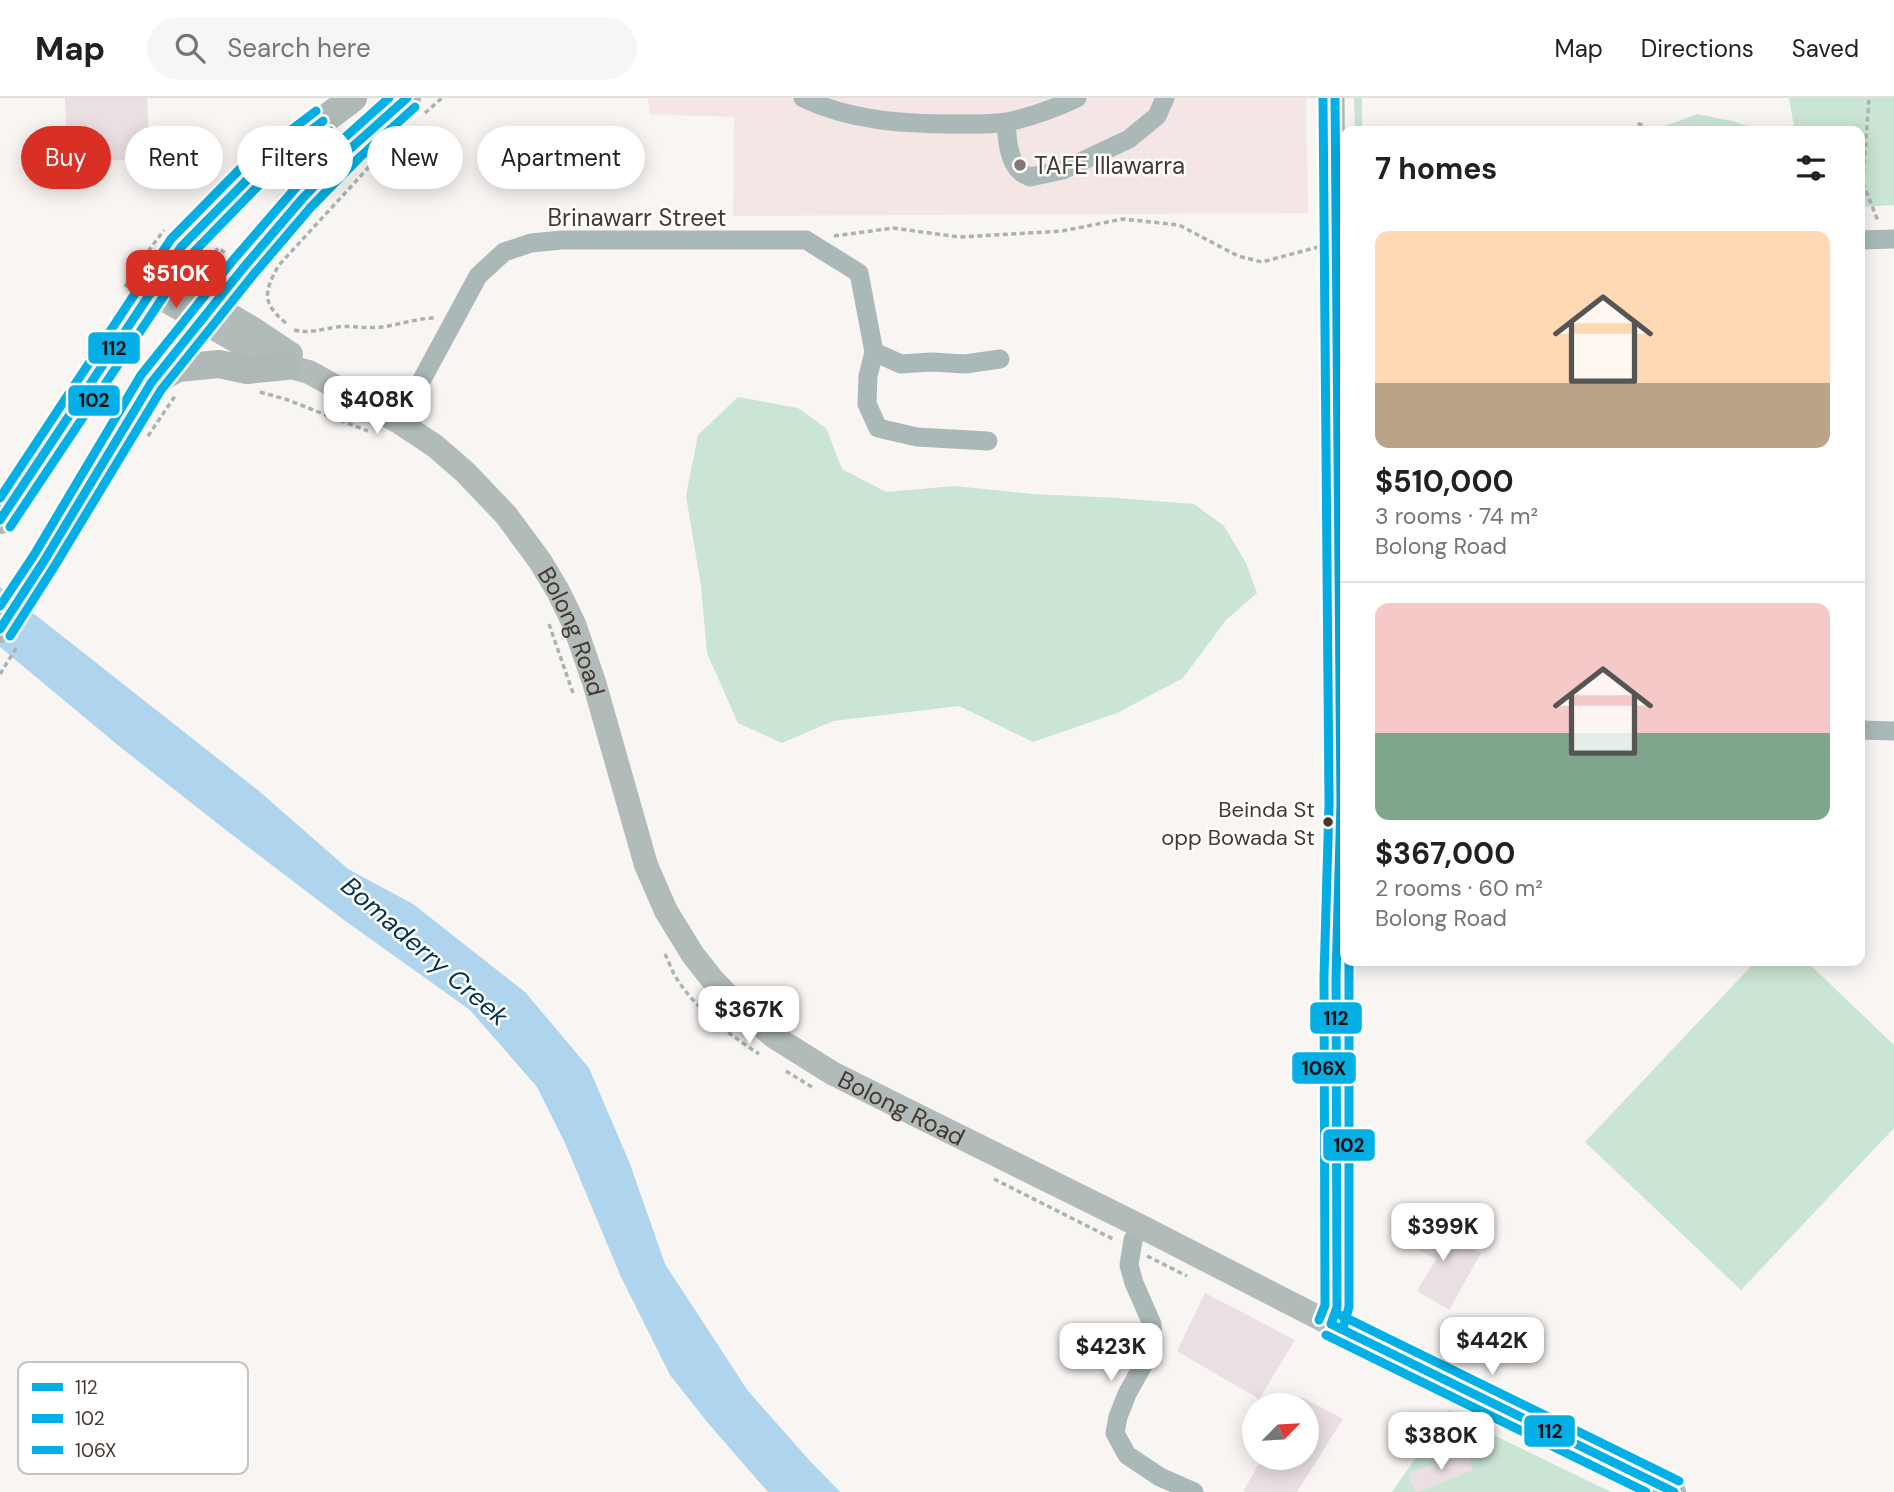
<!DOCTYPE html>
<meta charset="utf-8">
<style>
:root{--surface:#fff;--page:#f6f6f6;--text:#202124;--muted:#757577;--line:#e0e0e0;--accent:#d93025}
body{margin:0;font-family:"DM Sans",sans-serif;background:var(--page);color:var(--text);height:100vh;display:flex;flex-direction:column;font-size:26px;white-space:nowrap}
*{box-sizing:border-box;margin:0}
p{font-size:23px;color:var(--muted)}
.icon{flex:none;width:38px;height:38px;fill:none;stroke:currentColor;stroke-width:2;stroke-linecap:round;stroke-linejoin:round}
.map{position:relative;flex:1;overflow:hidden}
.details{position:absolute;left:1340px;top:28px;width:525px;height:840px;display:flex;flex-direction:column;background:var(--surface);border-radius:14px;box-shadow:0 4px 18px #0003}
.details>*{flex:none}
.banner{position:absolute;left:21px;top:28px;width:665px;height:63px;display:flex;gap:14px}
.needle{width:46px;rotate:66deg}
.fabs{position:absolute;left:1242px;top:1295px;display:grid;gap:14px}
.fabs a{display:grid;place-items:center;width:77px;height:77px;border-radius:50%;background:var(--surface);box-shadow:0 4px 18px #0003;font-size:35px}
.price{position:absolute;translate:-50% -60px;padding:0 16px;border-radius:14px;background:#fff;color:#222;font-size:23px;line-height:46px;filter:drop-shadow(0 2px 4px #0008)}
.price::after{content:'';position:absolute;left:50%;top:42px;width:21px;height:16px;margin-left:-10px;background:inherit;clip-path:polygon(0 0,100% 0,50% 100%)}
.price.on{background:var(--accent);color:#fff}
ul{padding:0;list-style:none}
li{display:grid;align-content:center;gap:14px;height:371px;padding:0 35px}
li+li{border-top:2px solid var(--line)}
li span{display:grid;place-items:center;height:217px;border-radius:14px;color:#555}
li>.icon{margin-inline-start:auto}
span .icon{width:126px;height:126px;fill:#fffc;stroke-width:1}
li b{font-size:30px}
h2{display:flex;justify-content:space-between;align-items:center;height:84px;padding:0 35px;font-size:30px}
.chip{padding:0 24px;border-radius:32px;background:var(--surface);box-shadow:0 4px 18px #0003;font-size:24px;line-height:63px}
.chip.on{background:var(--accent);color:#fff}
header{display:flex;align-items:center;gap:42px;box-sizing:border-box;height:98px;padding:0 35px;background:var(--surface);border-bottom:2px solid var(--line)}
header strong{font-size:33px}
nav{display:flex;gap:38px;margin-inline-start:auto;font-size:24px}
.search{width:490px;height:63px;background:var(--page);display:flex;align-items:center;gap:18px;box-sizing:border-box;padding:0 24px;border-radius:38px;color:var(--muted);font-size:26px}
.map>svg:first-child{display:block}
.education{fill:#f3e6e4}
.green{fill:#cae5d3}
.water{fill:#aed5ed}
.building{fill:#eadfe3}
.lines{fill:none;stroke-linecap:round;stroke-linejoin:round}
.path{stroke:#a9b3b2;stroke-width:3.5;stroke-dasharray:5 3.5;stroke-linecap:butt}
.minor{stroke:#aab9b8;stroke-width:19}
.major{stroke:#b1bbba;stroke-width:24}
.highway{stroke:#aeb8b7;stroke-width:28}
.bus-1-casing{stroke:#fff;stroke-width:14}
.bus-2-casing{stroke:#fff;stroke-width:14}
.bus-3-casing{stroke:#fff;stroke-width:14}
.bus-1{stroke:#03afe5;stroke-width:9}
.bus-2{stroke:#03afe5;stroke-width:9}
.bus-3{stroke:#03afe5;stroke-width:9}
.poi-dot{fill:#847a74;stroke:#fff;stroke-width:2.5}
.bus-dot{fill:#45382f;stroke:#fff;stroke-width:2.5}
.labels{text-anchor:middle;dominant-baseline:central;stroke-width:5;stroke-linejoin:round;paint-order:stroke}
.bus-label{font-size:22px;fill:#45382f;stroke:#fff;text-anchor:end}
.poi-label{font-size:24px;fill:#45382f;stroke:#fff;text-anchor:start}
.street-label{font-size:24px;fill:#45382f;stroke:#fff}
.water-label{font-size:26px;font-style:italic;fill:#02344b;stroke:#fff}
.key{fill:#fff;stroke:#c7c3c1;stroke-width:2}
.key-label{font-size:19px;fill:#45382f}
.line-badge{stroke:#fff;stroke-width:2.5}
.pale-badge-label{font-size:19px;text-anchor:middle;font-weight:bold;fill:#111}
</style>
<header>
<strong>Map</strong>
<div class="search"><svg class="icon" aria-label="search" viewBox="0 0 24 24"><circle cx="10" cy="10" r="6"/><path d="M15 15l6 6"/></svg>Search here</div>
<nav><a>Map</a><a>Directions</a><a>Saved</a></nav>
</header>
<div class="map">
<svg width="1894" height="1394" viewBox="0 0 1894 1394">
<rect width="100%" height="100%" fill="#f8f5f3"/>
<path class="education" d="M648,0H1306L1308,115L733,118L734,19L650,16Z"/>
<path class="green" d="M1354,0H1362V33H1355Z
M1789,0H1894V107L1860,109V33H1790L1794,29Z
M1697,16L1732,23L1764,33H1656L1657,31Z
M738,299L798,310L826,330L842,371L886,394L955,388L1032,396L1118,400L1194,406L1224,428L1246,465L1257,495L1226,522L1183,580L1117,615L1033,644L959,608L833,623L782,645L738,625L707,555L701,488L686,398L698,337Z
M1756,863H1806L1894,947V1030L1741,1192L1585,1044Z
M1449,1312L1483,1332L1611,1394H1392Z"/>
<path class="water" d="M0,489L259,693L348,771L413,806L525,894L589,970L630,1066L665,1166L748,1293L810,1363L840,1394H768L708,1325L670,1277L621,1179L565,1045L537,989L470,912L344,822L222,729L119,648L0,549Z"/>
<path class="building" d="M65,0H147L150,61L68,64Z
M1417,1122L1481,1155L1449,1212L1417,1193L1436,1161L1405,1145Z
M1205,1195L1295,1242L1259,1301L1177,1253Z
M1302,1299L1343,1321L1297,1394H1243L1262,1360H1307V1307H1296Z
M1466,1352L1473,1372L1419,1394H1415L1408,1376Z"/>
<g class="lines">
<path class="path" d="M425,15L442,0
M1633,33L1635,28L1639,26L1645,28L1647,33
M1863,85L1878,123
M1860,91L1863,83L1869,0
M834,138L893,130L959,139L1062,133L1123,121L1179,127L1238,158L1262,164L1318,149
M198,161L206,167L218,150L227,156
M125,189L141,163L164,132
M286,225C261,205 264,193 279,167L379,58
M294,232C312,236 321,231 337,229C352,227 367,231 381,229C399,227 417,220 435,220
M260,294L285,301L368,333
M148,338L175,298
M549,526L574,598
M0,576L18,547
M665,856C668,862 671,870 674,876C693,909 727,935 759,956
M786,973L815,991
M994,1081L1115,1142
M1147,1158L1187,1178"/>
<path class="minor" d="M803,0C851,23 904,26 957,26C976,26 997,27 1016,22C1036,17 1058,9 1077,0
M1006,24C1007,39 1008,62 1020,73C1022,76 1026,77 1030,79L1063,72L1129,41L1157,18L1165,0
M1860,142L1894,141
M874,254L868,278L867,306L878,330L917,339L988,343
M399,324L478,178L504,154L531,145L562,142H806L859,175L874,254L901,266L931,264L965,266L1000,261
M1860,632L1894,633
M1140,1128L1133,1142L1129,1167L1134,1185L1152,1226L1153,1249L1127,1296L1118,1319L1115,1335L1127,1357L1160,1379L1194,1394
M1331,1226L1337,1209L1336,878L1341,706L1335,0"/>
<g class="major">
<path d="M162,177L252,230L291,256"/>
<path id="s1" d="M151,194L245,248L286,268L309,274L399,324L435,348L465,374L506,417L540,463L558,493L574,526L594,584L646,767L666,813L693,857L712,881L734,904L773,938L832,975L896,1007L1140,1128L1331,1226L1674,1394"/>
</g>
<path class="highway" d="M156,282L178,270L219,266L247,272L286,268
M0,422L181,149L250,79L280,55L353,0
M0,531L44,463L151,285L244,169L302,101L351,50L407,0"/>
<g class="bus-1-casing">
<path id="bus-1" d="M0,422L181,149L250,79L323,23
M0,531L44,463L151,285L244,169L302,101L351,50L407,0
M1331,1226L1337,1209L1336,878L1341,706L1335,0
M1331,1226L1674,1394"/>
</g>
<g class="bus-2-casing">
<path id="bus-2" d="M10,429L191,157L258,88L330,33
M10,538L54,469L161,292L253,177L311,109L360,59L415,9
M1343,1230L1349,1209V863
M1326,1237L1646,1394"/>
</g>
<g class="bus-3-casing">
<path id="bus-3" d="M0,400L171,141L241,70L316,13
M0,508L34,457L141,277L234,161L293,93L342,42L389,0
M1336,1215L1679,1383
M1319,1222L1325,1207L1324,878L1329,706L1323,0"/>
</g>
<use href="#bus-1" class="bus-1"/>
<use href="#bus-2" class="bus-2"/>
<use href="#bus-3" class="bus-3"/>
</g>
<circle class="poi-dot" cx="1020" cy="67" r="7"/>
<circle class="bus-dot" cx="1328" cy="724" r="6"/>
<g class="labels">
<g class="bus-label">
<text x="1315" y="711">Beinda St<tspan x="1315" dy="28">opp Bowada St</tspan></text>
</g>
<g class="poi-label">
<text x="1034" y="67">TAFE Illawarra</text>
</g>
<g class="street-label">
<text x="637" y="119">Brinawarr Street</text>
<text stroke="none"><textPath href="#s1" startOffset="558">Bolong Road</textPath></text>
<text stroke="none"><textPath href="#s1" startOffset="1167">Bolong Road</textPath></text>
</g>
<g class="water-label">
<text transform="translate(425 853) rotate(41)">Bomaderry Creek</text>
</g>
</g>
<rect x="18" y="1264" width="230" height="112" rx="10" class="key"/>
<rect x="32" y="1285" width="31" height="8" fill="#03afe5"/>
<rect x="32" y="1316" width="31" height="9" fill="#03afe5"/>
<rect x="32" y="1348" width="31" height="8" fill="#03afe5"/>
<g class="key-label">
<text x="75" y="1296">112</text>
<text x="75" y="1327">102</text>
<text x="75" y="1359">106X</text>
</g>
<g class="line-badge">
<rect x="87" y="233" width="54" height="34" rx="7" fill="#03afe5"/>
<rect x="67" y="286" width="54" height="33" rx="7" fill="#03afe5"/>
<rect x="1309" y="903" width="54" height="34" rx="7" fill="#03afe5"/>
<rect x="1291" y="953" width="66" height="34" rx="7" fill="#03afe5"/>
<rect x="1322" y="1030" width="54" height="34" rx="7" fill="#03afe5"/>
<rect x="1523" y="1316" width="53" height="34" rx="7" fill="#03afe5"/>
</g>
<g class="pale-badge-label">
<text x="114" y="257">112</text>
<text x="94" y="309">102</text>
<text x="1336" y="927">112</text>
<text x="1324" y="977">106X</text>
<text x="1349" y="1054">102</text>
<text x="1550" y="1340">112</text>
</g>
</svg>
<div class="fabs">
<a><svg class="needle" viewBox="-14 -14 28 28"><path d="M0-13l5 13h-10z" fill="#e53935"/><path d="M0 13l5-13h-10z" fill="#757577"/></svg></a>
</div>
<b class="price on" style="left:176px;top:212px">$510K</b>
<b class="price" style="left:377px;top:338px">$408K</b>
<b class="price" style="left:749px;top:948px">$367K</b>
<b class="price" style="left:1443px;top:1165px">$399K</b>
<b class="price" style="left:1492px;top:1279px">$442K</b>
<b class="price" style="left:1111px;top:1285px">$423K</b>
<b class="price" style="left:1441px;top:1374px">$380K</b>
<div class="banner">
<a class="chip on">Buy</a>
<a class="chip">Rent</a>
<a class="chip">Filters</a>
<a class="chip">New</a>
<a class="chip">Apartment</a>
</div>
<section class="details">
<h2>7 homes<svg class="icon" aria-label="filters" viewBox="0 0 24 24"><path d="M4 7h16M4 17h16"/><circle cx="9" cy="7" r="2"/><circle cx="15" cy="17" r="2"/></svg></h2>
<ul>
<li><span style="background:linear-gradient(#ffd9b3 70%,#b9a48a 0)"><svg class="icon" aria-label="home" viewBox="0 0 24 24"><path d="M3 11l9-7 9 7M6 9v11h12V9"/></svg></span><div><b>$510,000</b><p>3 rooms · 74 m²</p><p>Bolong Road</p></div></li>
<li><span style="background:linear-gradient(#f6c9c9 60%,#7fa58c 0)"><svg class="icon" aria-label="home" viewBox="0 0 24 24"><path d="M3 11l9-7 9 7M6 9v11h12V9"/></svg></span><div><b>$367,000</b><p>2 rooms · 60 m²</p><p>Bolong Road</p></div></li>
</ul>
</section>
</div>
